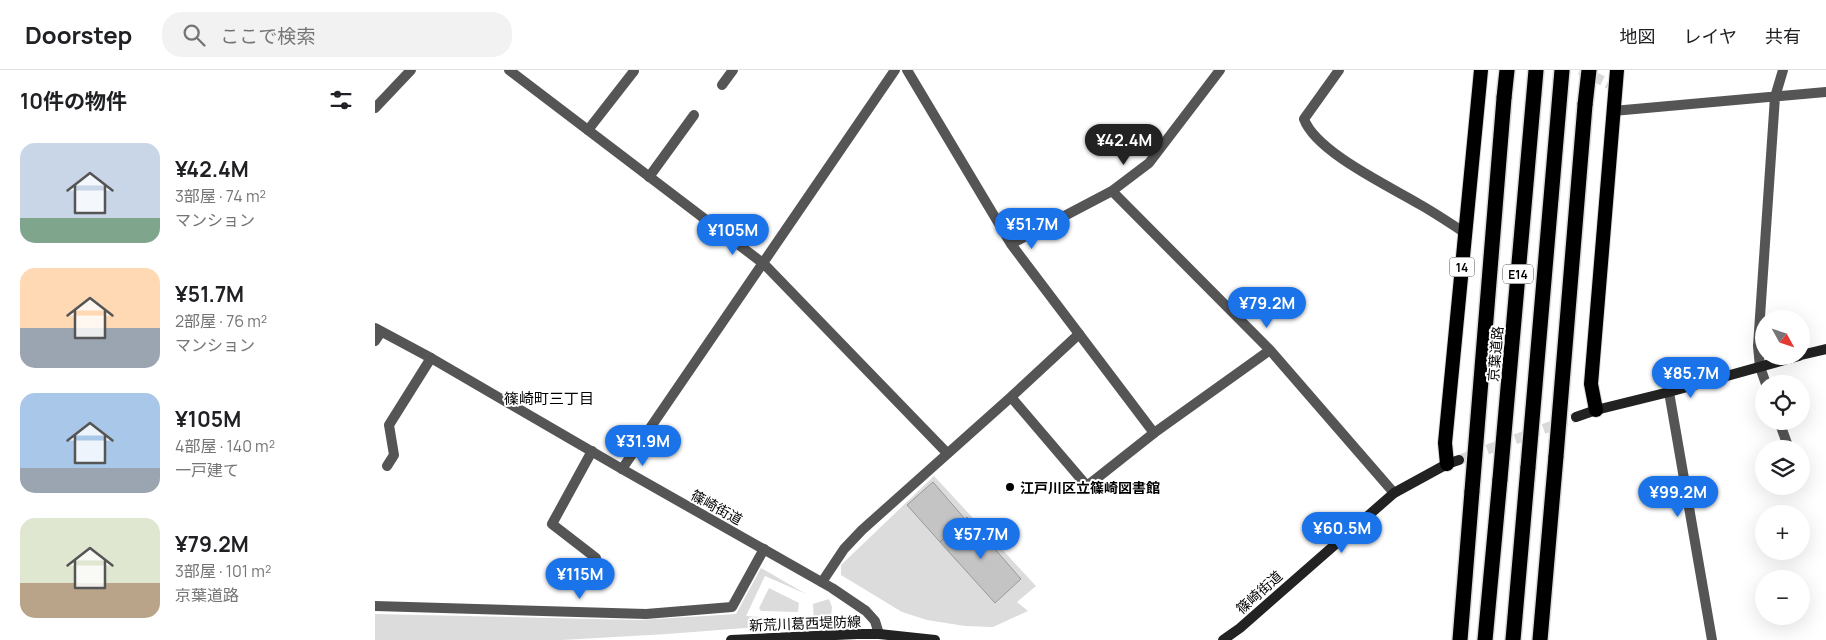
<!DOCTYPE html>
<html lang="ja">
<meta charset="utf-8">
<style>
:root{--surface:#fff;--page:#f2f2f2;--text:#202124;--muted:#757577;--line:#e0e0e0;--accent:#1a73e8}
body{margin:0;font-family:Manrope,"Noto Sans JP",sans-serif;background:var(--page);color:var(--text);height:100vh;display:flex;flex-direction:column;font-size:19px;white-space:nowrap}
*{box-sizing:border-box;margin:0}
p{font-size:16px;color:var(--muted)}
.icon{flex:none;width:28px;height:28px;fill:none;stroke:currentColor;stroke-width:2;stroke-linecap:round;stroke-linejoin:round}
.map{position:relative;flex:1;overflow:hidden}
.sheet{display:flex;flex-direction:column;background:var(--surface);width:375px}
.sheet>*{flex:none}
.needle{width:32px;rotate:130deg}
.controls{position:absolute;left:1380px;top:240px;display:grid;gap:10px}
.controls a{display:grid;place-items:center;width:55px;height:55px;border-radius:50%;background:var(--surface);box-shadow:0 5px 20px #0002;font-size:25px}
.price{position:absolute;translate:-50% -42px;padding:0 11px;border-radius:18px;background:var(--accent);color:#fff;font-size:16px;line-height:32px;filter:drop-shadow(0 1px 2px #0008)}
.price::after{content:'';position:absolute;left:50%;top:30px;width:15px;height:11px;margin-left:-8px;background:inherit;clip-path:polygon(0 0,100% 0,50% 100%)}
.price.active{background:#222;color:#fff}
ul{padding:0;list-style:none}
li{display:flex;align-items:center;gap:15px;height:125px;padding:0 20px}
li span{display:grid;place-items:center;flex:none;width:140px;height:100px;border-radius:15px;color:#555}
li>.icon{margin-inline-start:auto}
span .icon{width:60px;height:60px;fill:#fffc;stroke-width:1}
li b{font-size:21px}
h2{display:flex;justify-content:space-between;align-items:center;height:60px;padding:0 20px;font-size:21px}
header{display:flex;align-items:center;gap:30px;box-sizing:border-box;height:70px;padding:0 25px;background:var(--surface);border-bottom:1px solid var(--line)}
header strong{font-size:24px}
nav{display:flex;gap:28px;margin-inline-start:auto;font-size:18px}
.search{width:350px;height:45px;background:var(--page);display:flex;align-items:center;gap:12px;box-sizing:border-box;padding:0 18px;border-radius:20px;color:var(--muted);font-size:19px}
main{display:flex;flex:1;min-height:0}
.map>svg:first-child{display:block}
.green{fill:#dcdcdc}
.building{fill:#c4c4c4;stroke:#999}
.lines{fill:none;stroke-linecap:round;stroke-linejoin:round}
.pedestrian-tunnel{stroke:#d9d9d9;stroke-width:10;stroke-dasharray:10 5;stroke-linecap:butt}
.secondary-tunnel{stroke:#d9d9d9;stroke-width:10;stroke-dasharray:10 5;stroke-linecap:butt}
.trunk-casing{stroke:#dbdbdb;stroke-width:16}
.motorway-casing{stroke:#dbdbdb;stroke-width:18}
.service{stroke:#555;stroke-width:10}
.minor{stroke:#555;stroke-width:10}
.tertiary{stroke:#555;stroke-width:10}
.secondary{stroke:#222;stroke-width:10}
.trunk{stroke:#000;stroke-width:14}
.motorway{stroke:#000;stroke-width:15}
.motorway-bridge-casing{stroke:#dbdbdb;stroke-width:18;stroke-linecap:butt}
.motorway-bridge{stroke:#000;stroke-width:15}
.poi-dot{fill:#000;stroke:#fff;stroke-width:2}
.labels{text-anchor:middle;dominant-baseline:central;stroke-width:4;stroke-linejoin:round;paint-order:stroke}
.shield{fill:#fff;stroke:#4c4c4c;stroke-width:1}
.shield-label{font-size:12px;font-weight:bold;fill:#000}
.street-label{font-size:14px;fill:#000;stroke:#fff}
.poi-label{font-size:14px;font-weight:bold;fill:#000;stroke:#fff;text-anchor:start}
.neighbourhood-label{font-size:15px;fill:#000;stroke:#fff}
</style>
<header>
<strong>Doorstep</strong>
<div class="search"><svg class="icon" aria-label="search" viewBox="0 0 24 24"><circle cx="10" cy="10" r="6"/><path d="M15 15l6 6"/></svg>ここで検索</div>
<nav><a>地図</a><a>レイヤ</a><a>共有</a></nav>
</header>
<main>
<section class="sheet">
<h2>10件の物件<svg class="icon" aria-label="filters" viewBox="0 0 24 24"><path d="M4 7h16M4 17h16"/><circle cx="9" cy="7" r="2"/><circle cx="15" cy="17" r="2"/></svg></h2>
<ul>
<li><span style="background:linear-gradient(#c9d6e8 75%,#7fa58c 0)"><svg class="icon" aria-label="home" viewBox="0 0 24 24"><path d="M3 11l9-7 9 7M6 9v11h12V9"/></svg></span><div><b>¥42.4M</b><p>3部屋 · 74 m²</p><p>マンション</p></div></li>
<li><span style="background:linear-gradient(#ffd9b3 60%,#9aa5b1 0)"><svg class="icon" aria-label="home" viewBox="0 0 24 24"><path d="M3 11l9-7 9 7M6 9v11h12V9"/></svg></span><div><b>¥51.7M</b><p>2部屋 · 76 m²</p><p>マンション</p></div></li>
<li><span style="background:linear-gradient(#a9c7e8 75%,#9aa5b1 0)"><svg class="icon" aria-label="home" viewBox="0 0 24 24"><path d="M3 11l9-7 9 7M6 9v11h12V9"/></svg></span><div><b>¥105M</b><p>4部屋 · 140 m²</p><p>一戸建て</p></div></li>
<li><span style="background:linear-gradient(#dfe7d0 65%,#b9a48a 0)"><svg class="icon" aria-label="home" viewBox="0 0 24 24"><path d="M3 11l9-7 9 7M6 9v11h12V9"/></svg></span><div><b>¥79.2M</b><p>3部屋 · 101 m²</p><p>京葉道路</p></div></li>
</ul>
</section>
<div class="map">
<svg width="1451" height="570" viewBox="0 0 1451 570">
<rect width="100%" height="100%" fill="#fff"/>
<path class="green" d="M559,406L661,516L642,532L653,541L618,557L590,556L552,550L527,542L466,505V495Z
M386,498L431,524L390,506L371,546L419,549L422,554L292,564L187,570H0V544L264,550L361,544Z
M394,518L424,533L423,542L386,541L384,538Z
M454,529L457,537L456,546L447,552H439L438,534Z"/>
<path class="building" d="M558,412L590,449L565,472L532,435Z
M592,447L646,509L620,533L565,472Z"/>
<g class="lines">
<path class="pedestrian-tunnel" d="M1205,0L1234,14"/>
<path class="secondary-tunnel" d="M1084,390L1201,347"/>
<g class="trunk-casing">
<path id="trunk" d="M1221,340L1216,314L1242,0
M1072,394L1070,373L1106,0"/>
</g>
<g class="motorway-casing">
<path id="motorway" d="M1129,28L1132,0
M1210,35L1214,0
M1085,570L1097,421
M1110,570L1125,409
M1138,570L1153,397
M1165,570L1181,386"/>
</g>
<path class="service" d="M964,0L929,49C941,82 1014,116 1044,134C1060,143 1075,153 1090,163
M347,15L358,0
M213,60L259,1
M274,107L319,45
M636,327L704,264
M217,381L177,454L221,488
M12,396L19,385L14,355L56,288
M447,512L469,479L487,460L636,327L712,416L779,363"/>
<path class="minor" d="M134,0L389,194L572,383
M532,0L636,174L779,363L895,280
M0,38L36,0
M1238,41L1451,22
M737,121L895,280L1019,423
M636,174L737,121L774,93L845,0
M0,271L6,262
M1391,314L1385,297L1383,276L1400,27L1408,0
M1294,322L1337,570
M1404,351L1414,379
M247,399L520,0
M0,536L271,544L357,537L389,479"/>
<path class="tertiary" d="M0,258L56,288L247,399L457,518L491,541L500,551L504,564"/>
<path class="secondary" d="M1426,285L1451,279
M1201,347L1221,340L1294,322L1424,286
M356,570L482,564H504L560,570
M848,570L865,558L1019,423L1072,394L1084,390"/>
<use href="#trunk" class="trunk"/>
<use href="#motorway" class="motorway"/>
<g class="motorway-bridge-casing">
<path id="motorway-bridge" d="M1181,386L1210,35
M1153,397L1187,0
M1125,409L1161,0
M1097,421L1129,28"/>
</g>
<use href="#motorway-bridge" class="motorway-bridge"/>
</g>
<circle class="poi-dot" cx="635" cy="417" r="5"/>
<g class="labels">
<g class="shield">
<rect x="1074.5" y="187.5" width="25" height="19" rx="4"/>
<rect x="1128" y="194.5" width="30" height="19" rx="4"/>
</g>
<g class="shield-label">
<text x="1087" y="197">14</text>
<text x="1143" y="204">E14</text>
</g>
<g class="street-label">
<text transform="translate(1120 284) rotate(-85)">京葉道路</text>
<text transform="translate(342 437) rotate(29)">篠崎街道</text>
<text transform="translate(884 522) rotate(-42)">篠崎街道</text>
<text transform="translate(430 553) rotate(-2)">新荒川葛西堤防線</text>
</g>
<g class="poi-label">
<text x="645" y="417">江戸川区立篠崎図書館</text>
</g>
<g class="neighbourhood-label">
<text x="174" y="328">篠崎町三丁目</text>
</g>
</g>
</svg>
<div class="controls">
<a><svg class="needle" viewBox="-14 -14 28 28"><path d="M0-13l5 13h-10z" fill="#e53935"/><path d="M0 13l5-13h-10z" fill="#757577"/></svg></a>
<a><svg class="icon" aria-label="locate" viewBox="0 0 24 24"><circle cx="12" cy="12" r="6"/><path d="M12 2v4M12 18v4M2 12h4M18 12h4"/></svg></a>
<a><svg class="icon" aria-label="layers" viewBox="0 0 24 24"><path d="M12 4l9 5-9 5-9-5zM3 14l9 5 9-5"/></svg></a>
<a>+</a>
<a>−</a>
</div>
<b class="price active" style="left:749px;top:96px">¥42.4M</b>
<b class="price" style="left:657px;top:180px">¥51.7M</b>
<b class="price" style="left:358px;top:186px">¥105M</b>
<b class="price" style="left:892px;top:259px">¥79.2M</b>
<b class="price" style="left:1316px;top:329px">¥85.7M</b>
<b class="price" style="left:268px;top:397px">¥31.9M</b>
<b class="price" style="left:1303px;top:448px">¥99.2M</b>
<b class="price" style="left:967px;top:484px">¥60.5M</b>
<b class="price" style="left:606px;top:490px">¥57.7M</b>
<b class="price" style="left:205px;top:530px">¥115M</b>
</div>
</main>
